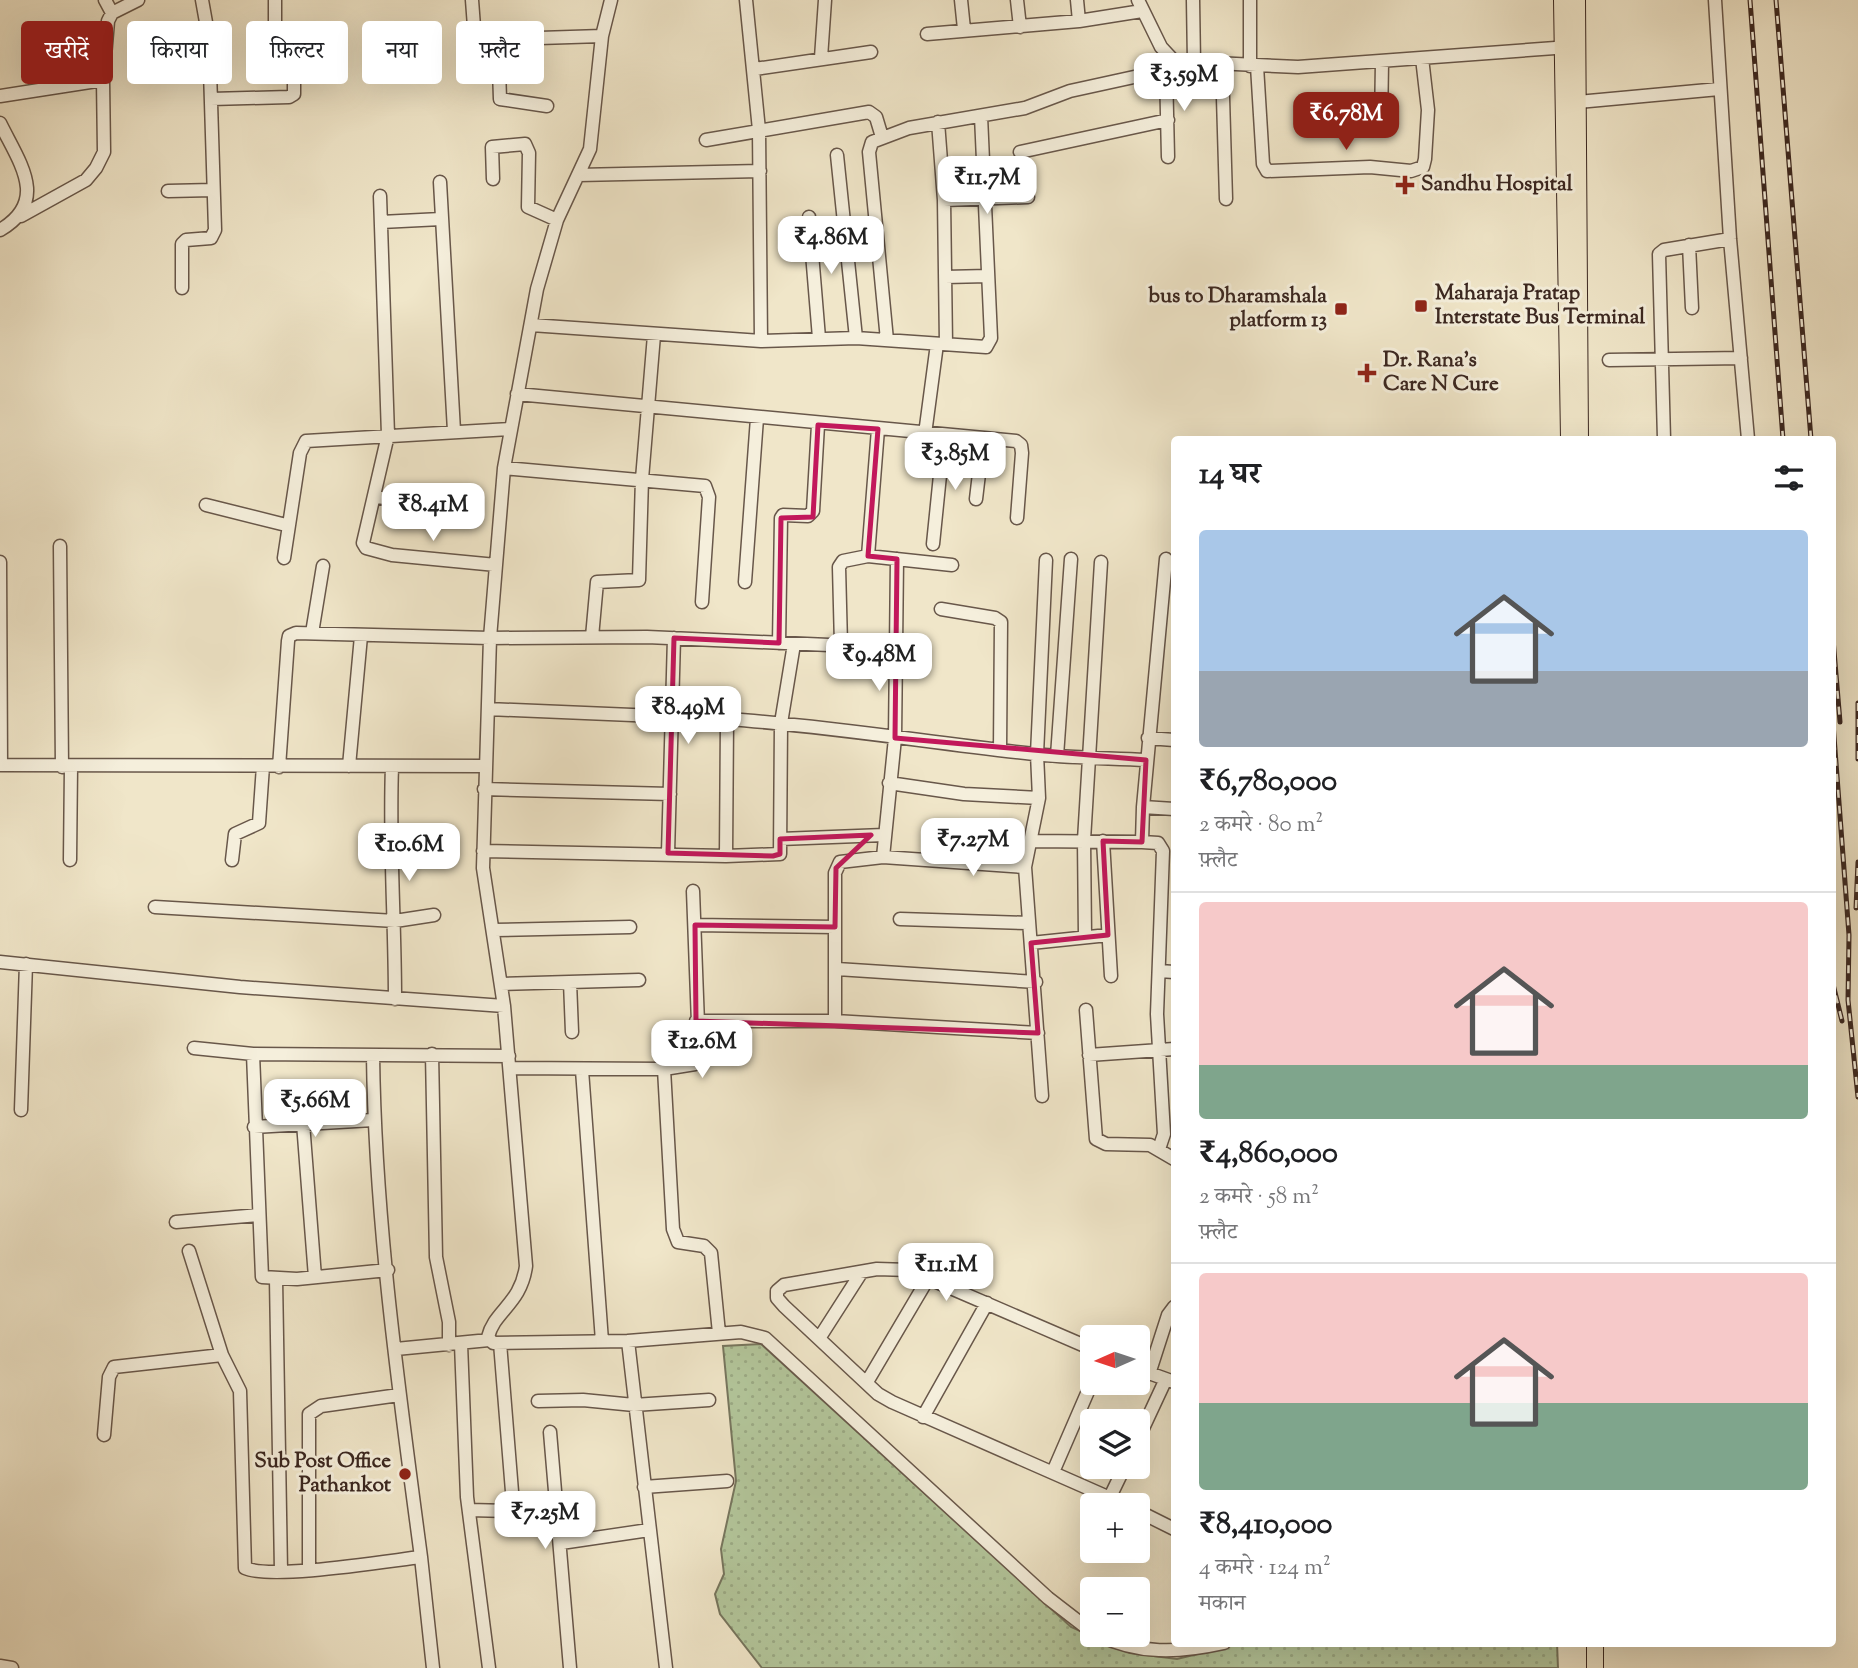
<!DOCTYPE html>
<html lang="hi">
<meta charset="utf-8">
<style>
:root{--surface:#fff;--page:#f2f2f2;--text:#202124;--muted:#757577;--line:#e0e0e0;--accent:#8f2418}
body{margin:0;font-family:"Sorts Mill Goudy","Noto Serif Devanagari",serif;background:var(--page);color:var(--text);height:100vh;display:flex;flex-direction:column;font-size:26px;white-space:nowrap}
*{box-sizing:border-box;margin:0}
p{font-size:23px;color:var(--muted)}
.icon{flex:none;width:38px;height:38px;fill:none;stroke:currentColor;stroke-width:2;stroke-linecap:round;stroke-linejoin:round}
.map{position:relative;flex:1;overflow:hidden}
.side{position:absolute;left:1171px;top:436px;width:665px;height:1211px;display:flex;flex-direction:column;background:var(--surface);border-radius:7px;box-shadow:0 7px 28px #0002}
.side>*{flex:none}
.banner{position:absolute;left:21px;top:21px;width:665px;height:63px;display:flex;gap:14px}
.needle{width:46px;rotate:267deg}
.controls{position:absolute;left:1080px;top:1325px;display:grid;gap:14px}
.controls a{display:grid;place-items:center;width:70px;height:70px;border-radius:7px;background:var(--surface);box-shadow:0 7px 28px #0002;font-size:35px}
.price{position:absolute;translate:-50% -60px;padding:0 16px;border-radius:14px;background:#fff;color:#222;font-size:23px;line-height:46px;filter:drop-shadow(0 2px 4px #0008)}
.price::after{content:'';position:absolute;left:50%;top:42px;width:21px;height:16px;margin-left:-10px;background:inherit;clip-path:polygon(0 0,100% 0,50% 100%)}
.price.selected{background:var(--accent);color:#fff}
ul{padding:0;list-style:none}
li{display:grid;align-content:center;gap:14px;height:371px;padding:0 28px}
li+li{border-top:2px solid var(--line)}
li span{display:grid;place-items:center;height:217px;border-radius:7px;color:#555}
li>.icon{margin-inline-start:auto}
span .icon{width:126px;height:126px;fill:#fffc;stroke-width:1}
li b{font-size:30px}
h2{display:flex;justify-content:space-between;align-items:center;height:84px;padding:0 28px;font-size:30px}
.chip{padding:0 24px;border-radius:7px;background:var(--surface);box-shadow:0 7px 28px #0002;font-size:24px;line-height:63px}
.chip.selected{background:var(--accent);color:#fff}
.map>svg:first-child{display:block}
.grass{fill:url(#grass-dots);stroke:#77765e;stroke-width:2}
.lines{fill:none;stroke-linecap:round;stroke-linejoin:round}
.minor-casing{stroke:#68574a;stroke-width:15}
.major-casing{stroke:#3b2720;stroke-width:18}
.minor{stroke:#f5efdc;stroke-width:12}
.major{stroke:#f0e6c9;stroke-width:16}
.rail-casing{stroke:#3b2720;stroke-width:5}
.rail{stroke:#f5efdc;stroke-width:2.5;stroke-dasharray:8;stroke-linecap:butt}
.marked{fill:none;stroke:#c2185b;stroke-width:5;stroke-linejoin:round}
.poi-dot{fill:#8f2418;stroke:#f5efdc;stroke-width:2.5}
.labels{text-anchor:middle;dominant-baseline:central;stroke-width:6;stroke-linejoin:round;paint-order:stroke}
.poi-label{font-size:21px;font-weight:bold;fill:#3b2720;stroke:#f5efdc;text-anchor:start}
</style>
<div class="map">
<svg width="1858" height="1668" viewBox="0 0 1858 1668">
<defs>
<pattern id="grass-dots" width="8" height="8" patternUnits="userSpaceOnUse" patternTransform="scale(1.75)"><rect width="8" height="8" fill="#b3c69b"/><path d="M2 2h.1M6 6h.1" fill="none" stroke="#9baa85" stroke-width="1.8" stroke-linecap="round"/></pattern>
</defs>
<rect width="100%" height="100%" fill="#f0e6c9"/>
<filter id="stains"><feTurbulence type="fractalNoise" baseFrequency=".00286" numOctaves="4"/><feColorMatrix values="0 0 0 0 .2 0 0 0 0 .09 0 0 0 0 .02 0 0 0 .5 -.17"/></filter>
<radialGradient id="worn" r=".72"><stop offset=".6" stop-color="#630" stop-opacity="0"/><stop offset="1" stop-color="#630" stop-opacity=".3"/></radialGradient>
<path class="grass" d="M761,1344L1071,1627L1130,1653L1177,1659L1243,1643H1418V1646L1557,1643L1558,1668H762L720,1614L715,1594L724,1574L721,1549L736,1481L723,1346Z"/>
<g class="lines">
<g class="minor-casing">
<path id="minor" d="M105,0L112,13
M472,0L475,40L602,36
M611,0L602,36L590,149L557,220L537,289L504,468L490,638L483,868L504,1006L526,1266C521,1304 494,1311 488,1337L493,1343L628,1341L741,1332L765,1338L1048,1598L1092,1632
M746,0L759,130L761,341
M961,0L964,29
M1017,0L1020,27
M1077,0L1079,21
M1138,0L1161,47L1174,61L1298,67L1569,47
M1193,0L1194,63
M1250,0V66
M1715,0L1730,239L1748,439
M927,34L1079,21L1142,11
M498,39L500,99L547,106
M821,58L825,0
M1222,64L1226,199
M1257,66L1263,164L1267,171L1370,167L1411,171L1423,167L1425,159L1428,110L1422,58
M755,69L871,52
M1166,70L1168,157
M0,96L103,80
M211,99L289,97L294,94V55L278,49L275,44V0
M1578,102L1719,89
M938,122L944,200L946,344
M0,123C19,162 50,201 0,230
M1381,124L1382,62
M706,140L869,112L876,117L882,137
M1020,152L1168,120
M837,155L856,338
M578,175L760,171
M493,179L492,147L525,144L529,153L528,207L557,220
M440,182L454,431
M168,191L213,190
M380,196L388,435L363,543L366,548L392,555L496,565
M944,200L1028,197
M21,216L86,180L96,168L104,152L103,80L108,21L112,13L138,0
M809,217L819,338
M381,222L441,219
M1689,245L1692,308
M945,277L988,276
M182,288V244L186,240L211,238L215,230L209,39L202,0
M531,325L761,341L856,338L986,347L991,338L981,116
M887,340L869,152L872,142L909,128L1025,108L1070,91L1166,70L1174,61
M1609,360L1741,358
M517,394L1016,441L1021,445L1022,453L1017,518
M925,434L937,344
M1664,439L1659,254L1664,250L1730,239
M504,468L705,486L709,497L702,602
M375,497L427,502
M976,499L983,440
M206,505L286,525
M933,544L944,436
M60,546L62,767
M868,556L952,565
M284,558L300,453L306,441L511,429
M1166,559L1143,807L1174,809
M0,562L1,765
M745,582L757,418
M941,609L995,618L1001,622L1000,750
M312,633L323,566
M592,637L597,582L639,580L642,479L654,335
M779,643L781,518L783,515L808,516L813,511L818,425
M841,645L839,567L843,561L868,556L878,429
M727,719C830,726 931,743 1034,754C1071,758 1109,758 1146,760
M1148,738L1174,740
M1057,756L1071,559
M0,765L486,766
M349,766L361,636
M279,767L288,641L289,636L296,633L490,638L647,637L896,648
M392,767C389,844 395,921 395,999
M889,783L964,794L1039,798
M484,789L670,794
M780,839L884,835
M1030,841L1142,842L1143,807
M1103,841L1111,976
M1142,842L1158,843L1163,851L1157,1014L1164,1134L1159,1149
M483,851L726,856L727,719L488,709
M668,853L674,638
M726,856L780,854L781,723L794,644
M883,857L895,738L897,559
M70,860L71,766
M232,860L235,834L259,823L263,766
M155,907L395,921L434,915
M900,919L1028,923
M695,925L835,927
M494,930L630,927
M1085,936L1084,840L1101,562
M1031,943L1108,935
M0,962L240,987L504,1006
M837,969L1036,982
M1159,971L1174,972
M570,982L572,1032
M501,984L639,980
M1086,1010L1096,1139L1106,1144L1150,1145L1174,1159
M696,1021H835L1038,1033
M835,1021V873L840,862L883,857L1025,867
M194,1048L253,1054L509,1056
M253,1054L262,1277L297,1279L388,1270
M432,1054L436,1257L449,1322V1345
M1089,1055L1174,1049
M510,1068L664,1069L695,1064L699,1050L693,891
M664,1069L673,1229L678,1242L704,1246L711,1253L719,1333
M582,1070L602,1341
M1042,1096L1025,867L1039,798L1037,754L1046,560
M21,1110L26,964
M303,1123L315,1277
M254,1127L373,1120
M176,1222L258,1215
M189,1251L222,1355L240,1391L245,1568C271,1580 387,1561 421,1557C399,1391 375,1222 373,1055
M276,1279L281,1571
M820,1337L861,1273
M628,1341L666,1668
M461,1344L467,1497L489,1668
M396,1349L489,1340
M1092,1349L909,1270L877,1269L784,1285L777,1291V1298L784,1306L878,1394L892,1402L1126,1505
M1138,1369L1174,1382
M1149,1374L1168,1315L1174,1307
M867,1382L929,1277
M538,1401L583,1400L634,1405L709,1400
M923,1417L987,1303
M550,1432L570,1668
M104,1435L109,1377L114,1367L222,1355
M1138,1439L1165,1381
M1053,1472L1092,1382
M644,1487L727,1481
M1110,1497L1125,1466
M469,1510L509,1511L513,1504L500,1343
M1138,1511L1174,1529
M561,1543L649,1530
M421,1557L433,1668
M309,1570V1414L321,1406L399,1395
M1096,1634C1139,1655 1179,1653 1224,1643
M0,1666L12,1668"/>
</g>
<g class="major-casing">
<path id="major" d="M1562,0L1569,439
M1577,0L1580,439
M1595,1643V1668"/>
</g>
<use href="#minor" class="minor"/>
<use href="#major" class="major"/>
<g class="rail-casing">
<path id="rail" d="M1750,0L1783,439
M1776,0L1811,439
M1832,627L1840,722
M1858,703V759
M1832,710L1849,935L1848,1000L1858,1097
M1856,908L1858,862
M1832,980L1842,1021"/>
</g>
<use href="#rail" class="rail"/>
</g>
<path class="marked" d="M818,425L878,429L868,556L897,559L895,738L1146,760L1142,842L1103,841L1108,935L1031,943L1038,1033L696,1021L695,925L835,927L836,868L871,835L780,839V854L773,856L668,853L674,638L779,643L781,518L813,517Z"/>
<g class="poi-dot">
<path d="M1401.5 174.5h7v7h7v7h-7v7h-7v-7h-7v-7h7z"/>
<rect x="1414" y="299" width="14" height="14" rx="3.5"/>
<rect x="1334" y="302" width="14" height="14" rx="3.5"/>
<path d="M1363.5 362.5h7v7h7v7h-7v7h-7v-7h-7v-7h7z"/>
<circle cx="405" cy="1474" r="7"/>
</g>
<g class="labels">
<g class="poi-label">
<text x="1421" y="185">Sandhu Hospital</text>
<text x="1435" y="294">Maharaja Pratap<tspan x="1435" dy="24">Interstate Bus Terminal</tspan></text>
<text x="1327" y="297" text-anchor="end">bus to Dharamshala<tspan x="1327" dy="24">platform 13</tspan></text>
<text x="1383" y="361">Dr. Rana's<tspan x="1383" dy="24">Care N Cure</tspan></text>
<text x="391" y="1462" text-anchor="end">Sub Post Office<tspan x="391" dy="24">Pathankot</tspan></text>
</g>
</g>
<rect width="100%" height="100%" filter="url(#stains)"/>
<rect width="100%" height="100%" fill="url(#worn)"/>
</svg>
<div class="controls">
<a><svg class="needle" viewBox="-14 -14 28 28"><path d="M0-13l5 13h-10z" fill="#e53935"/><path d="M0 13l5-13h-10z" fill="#757577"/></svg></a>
<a><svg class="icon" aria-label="layers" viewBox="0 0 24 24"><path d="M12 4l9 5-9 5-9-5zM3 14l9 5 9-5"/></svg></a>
<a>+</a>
<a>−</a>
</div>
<b class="price" style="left:1184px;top:113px">₹3.59M</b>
<b class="price selected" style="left:1346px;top:152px">₹6.78M</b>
<b class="price" style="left:987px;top:216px">₹11.7M</b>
<b class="price" style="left:831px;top:276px">₹4.86M</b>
<b class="price" style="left:955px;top:492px">₹3.85M</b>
<b class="price" style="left:433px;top:543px">₹8.41M</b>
<b class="price" style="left:879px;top:693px">₹9.48M</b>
<b class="price" style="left:688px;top:746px">₹8.49M</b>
<b class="price" style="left:973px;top:878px">₹7.27M</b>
<b class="price" style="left:409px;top:883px">₹10.6M</b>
<b class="price" style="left:702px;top:1080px">₹12.6M</b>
<b class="price" style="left:315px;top:1139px">₹5.66M</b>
<b class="price" style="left:946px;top:1303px">₹11.1M</b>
<b class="price" style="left:545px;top:1551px">₹7.25M</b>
<div class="banner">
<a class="chip selected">खरीदें</a>
<a class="chip">किराया</a>
<a class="chip">फ़िल्टर</a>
<a class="chip">नया</a>
<a class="chip">फ़्लैट</a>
</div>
<section class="side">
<h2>14 घर<svg class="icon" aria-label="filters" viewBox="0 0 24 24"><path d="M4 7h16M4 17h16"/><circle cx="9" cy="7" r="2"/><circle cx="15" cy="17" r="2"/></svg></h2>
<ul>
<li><span style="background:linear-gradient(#a9c7e8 65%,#9aa5b1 0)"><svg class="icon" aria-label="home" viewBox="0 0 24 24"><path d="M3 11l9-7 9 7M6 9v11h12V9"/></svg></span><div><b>₹6,780,000</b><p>2 कमरे · 80 m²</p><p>फ़्लैट</p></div></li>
<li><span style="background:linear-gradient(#f6c9c9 75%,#7fa58c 0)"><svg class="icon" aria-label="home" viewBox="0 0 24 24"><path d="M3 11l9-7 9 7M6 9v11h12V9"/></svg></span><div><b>₹4,860,000</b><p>2 कमरे · 58 m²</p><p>फ़्लैट</p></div></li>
<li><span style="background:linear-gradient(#f6c9c9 60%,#7fa58c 0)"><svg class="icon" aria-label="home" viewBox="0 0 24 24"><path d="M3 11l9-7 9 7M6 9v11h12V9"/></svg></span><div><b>₹8,410,000</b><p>4 कमरे · 124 m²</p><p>मकान</p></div></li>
</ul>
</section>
</div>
